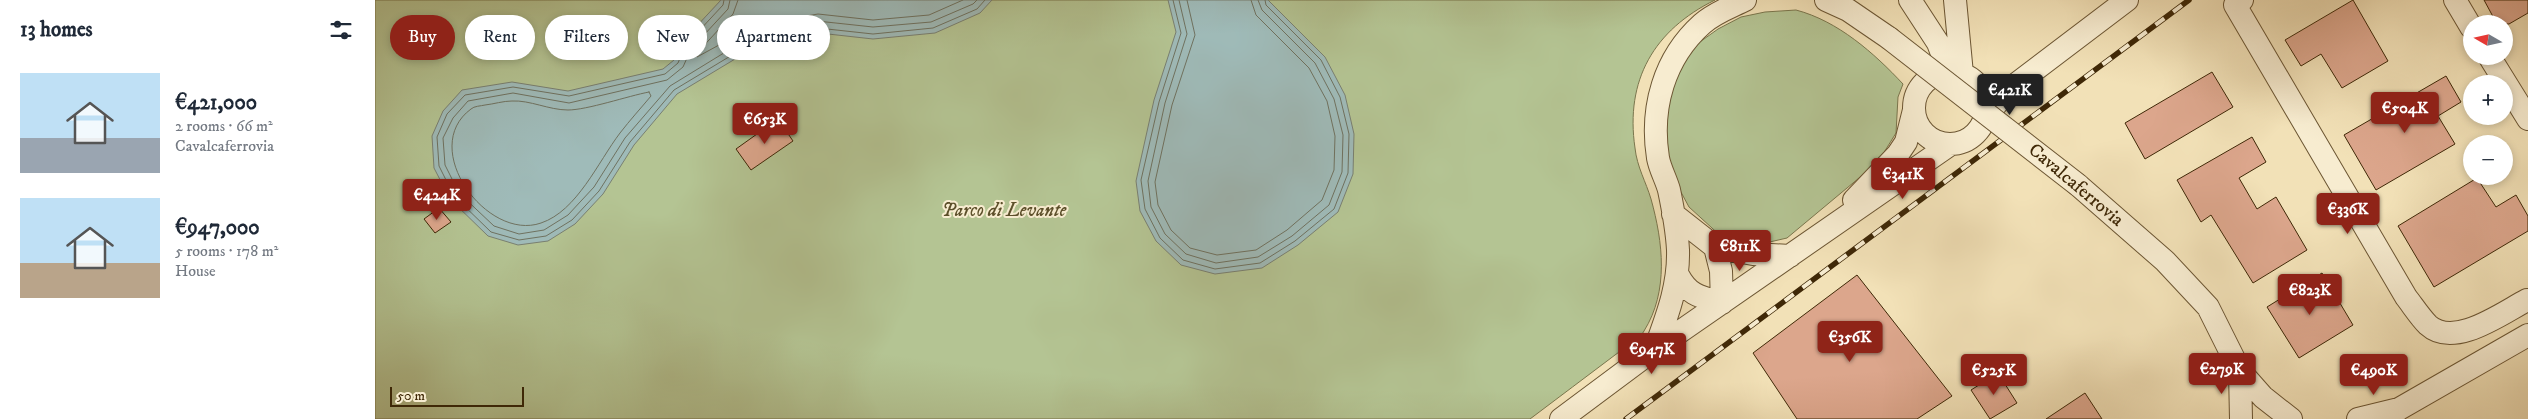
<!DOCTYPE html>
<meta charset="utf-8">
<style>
:root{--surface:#fff;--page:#f6f6f7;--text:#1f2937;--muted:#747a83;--accent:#8f2418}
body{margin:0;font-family:"IM FELL DW Pica",serif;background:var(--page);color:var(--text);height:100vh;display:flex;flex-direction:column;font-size:19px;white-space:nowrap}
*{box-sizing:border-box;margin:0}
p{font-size:16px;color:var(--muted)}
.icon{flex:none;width:28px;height:28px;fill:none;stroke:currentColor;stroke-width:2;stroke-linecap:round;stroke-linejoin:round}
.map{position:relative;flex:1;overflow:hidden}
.details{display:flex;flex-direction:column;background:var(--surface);width:375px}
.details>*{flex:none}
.guide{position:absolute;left:15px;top:15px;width:475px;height:45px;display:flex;gap:10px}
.needle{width:32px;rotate:279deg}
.controls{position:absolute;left:2088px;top:15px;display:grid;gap:10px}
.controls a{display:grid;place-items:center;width:50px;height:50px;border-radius:50%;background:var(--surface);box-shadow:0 2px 8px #0003;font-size:25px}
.scale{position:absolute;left:15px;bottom:12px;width:134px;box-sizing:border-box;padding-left:5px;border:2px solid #3f2807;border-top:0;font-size:14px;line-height:18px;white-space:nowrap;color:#3f2807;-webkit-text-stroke:4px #f7ecd0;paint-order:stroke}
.price{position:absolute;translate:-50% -42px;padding:0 11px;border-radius:5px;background:var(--accent);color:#fff;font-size:16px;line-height:32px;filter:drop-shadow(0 1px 2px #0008)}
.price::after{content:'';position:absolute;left:50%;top:30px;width:15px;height:11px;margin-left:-8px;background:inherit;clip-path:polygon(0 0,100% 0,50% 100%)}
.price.active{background:#222;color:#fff}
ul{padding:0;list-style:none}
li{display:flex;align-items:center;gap:15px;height:125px;padding:0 20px}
li span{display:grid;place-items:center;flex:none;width:140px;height:100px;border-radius:0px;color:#555}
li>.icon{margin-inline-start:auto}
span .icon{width:60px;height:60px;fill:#fffc;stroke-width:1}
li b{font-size:21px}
h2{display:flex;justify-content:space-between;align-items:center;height:60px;padding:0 20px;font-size:21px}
.pill{padding:0 18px;border-radius:22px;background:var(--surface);box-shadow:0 2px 8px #0003;font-size:18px;line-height:45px}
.pill.active{background:var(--accent);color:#fff}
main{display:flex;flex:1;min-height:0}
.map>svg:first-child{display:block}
.green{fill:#b4c493;stroke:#7a764d}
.water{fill:#9fbbb9;stroke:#798072}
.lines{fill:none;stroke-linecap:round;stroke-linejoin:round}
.shore{stroke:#6f7260;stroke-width:1}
.building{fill:#dca68c;stroke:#3f2807}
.minor-casing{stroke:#6c5633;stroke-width:24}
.minor{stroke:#f7ecd0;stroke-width:22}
.rail-casing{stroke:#3f2807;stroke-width:5.5}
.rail{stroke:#f7ecd0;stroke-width:4;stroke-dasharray:11;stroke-linecap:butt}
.minor-bridge-casing{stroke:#6c5633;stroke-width:24;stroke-linecap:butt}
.minor-bridge{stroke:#f7ecd0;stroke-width:22}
.labels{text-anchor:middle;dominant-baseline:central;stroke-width:4;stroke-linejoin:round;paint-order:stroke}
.street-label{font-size:19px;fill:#3f2807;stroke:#f7ecd0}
.park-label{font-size:19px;font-style:italic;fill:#5c4f2a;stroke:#f7ecd0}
</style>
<main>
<section class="details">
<h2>13 homes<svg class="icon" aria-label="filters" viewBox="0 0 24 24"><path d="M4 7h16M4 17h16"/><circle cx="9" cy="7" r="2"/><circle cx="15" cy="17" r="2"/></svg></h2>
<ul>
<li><span style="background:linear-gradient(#bfe0f5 65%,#9aa5b1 0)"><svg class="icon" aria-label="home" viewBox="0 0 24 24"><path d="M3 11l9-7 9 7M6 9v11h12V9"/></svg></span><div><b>€421,000</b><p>2 rooms · 66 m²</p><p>Cavalcaferrovia</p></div></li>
<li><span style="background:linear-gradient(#bfe0f5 65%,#b9a48a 0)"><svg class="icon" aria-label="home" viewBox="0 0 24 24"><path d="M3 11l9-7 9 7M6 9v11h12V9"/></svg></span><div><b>€947,000</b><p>5 rooms · 178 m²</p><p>House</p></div></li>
</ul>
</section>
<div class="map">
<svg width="2153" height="419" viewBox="0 0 2153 419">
<rect width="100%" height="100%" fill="#f2e1b7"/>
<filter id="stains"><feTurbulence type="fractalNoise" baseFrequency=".004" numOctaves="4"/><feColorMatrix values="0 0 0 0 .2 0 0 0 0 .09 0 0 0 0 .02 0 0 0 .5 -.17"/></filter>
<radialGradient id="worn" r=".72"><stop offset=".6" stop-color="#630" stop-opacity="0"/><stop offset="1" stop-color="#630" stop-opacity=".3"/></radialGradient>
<path class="green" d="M0,0H1340C1279,30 1250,80 1260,148C1262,167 1271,182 1276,199C1288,242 1294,291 1269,331C1264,341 1249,348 1240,355C1212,376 1183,398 1155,419H0Z
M1421,10C1463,21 1499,53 1528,84L1523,97L1521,133L1508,154L1490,173L1412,238L1386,244L1349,239L1314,207L1300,181L1288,137L1296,80L1322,44L1343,29L1366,17L1390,12Z"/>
<path class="water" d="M346,0H617L605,13L560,33L498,39L444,33L396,41L375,50L302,94L259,145L228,194L200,224L173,241L143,245L113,236L75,199L59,168L57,136L68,111L87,90L137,82L193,91L288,69L299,60L306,43Z
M793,0H893L950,57L970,95L979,134L978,174L963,212L923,245L887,268L840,274L806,265L781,241L765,211L761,181L779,100L801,32Z"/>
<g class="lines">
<path class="shore" d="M349,0L348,5L310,46L303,63L290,74L194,96L138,87L90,95L72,114L62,137L64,166L79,196L116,232L144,240L171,236L197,220L224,191L255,142L299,90L372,46L395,36L443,28L498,34L558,28L602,9L610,0
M355,0L353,9L316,49L308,67L292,80L194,103L138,93L93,101L78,118L68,138L70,165L84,193L119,226L144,234L169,230L193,215L219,187L250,138L295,86L370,40L393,30L442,21L498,27L556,22L598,4L602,0
M363,0L358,14L322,53V57L366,33L392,23L443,14L498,20L554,15L588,0
M798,0L806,33L784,102L766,180L770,209L785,238L808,260L840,269L885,263L920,241L959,209L973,173L974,134L965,97L946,60L891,5L890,0
M804,0L812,34L790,103L773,181L776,207L790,234L811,254L841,263L883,257L917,236L954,205L967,172L968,135L959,99L940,63L887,10L883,0
M812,0L820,35L797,105L780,182L783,205L796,230L815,248L842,255L881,250L912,230L947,200L959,170L960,136L952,101L934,68L881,15L876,0
M274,92L276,96C266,108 255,120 245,133C223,162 202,211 166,223C112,242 43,148 96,109C99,106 106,106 110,105C119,104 128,101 137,101C155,100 174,110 193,110C212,110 253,96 274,92Z"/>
</g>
<path class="building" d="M1978,0L2013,61L1967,88L1946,54L1926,66L1910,40Z
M2109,0H2153V13L2134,24H2122Z
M1837,72L1858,107L1770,159L1750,123Z
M2071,76L2086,102L2063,116L2080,144L2001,190L1969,135Z
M403,119L418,141L376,170L361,149Z
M1877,137L1891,162L1864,178L1882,209L1901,197L1932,250L1878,283L1836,215L1826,222L1802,180Z
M2102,178L2121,207L2141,195L2153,216V231L2059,287L2023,226Z
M64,208L76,222L60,233L49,219Z
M1947,273L1978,325L1924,358L1892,307Z
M1482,275L1577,396L1542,419H1422L1378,353Z
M1623,373L1642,403L1615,419L1596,390Z
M1710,393L1727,419H1671Z"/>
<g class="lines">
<g class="minor-casing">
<path id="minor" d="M1451,0L1473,10L1514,38
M1535,0L1563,43L1574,72
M1580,0L1587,74
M1867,0L1860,5L2031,297C2038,306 2045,317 2053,325C2079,349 2127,313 2152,300
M2080,0L2096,27
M2114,56L2153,119
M1539 108a36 36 0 1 1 72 0a36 36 0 1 1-72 0Z
M1609,119L1632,91L1752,0
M1703,185L1790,261L1833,307L1865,371L1888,397L1916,419
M1479,200L1523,154L1531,142L1539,110
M1298,214L1340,247L1378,254L1415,256
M1340,247L1346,271L1347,303
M1303,275C1314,296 1326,297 1347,303
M1280,349C1292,316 1304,286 1303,250C1302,231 1298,209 1294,190C1291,179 1285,169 1283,158C1275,108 1289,58 1327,24C1339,13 1356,7 1370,0
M1865,371L1866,419
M1186,419L1280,349L1576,144
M1983,419L2024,409
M2012,419L2024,409L2153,335"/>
</g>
<use href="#minor" class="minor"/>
<g class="rail-casing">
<path id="rail" d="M1251,419L1814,0"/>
</g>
<use href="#rail" class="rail"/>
<g class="minor-bridge-casing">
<path id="minor-bridge" d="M1514,38L1703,185"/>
</g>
<use href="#minor-bridge" class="minor-bridge"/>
</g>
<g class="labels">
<g class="street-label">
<text transform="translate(1701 185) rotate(40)">Cavalcaferrovia</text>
</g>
<g class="park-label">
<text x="629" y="210">Parco di Levante</text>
</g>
</g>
<rect width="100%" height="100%" filter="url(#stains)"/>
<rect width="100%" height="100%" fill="url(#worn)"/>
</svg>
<div class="controls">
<a><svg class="needle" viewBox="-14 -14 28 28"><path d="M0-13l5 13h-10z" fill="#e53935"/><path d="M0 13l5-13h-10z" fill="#747a83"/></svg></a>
<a>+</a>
<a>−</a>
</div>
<div class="scale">50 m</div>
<b class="price active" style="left:1635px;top:116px">€421K</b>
<b class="price" style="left:2030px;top:134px">€504K</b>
<b class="price" style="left:390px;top:145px">€653K</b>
<b class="price" style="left:1528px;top:200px">€341K</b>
<b class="price" style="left:62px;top:221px">€424K</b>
<b class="price" style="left:1973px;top:235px">€336K</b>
<b class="price" style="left:1365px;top:272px">€811K</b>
<b class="price" style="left:1935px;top:316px">€823K</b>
<b class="price" style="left:1475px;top:363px">€356K</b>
<b class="price" style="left:1277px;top:375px">€947K</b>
<b class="price" style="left:1847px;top:395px">€279K</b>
<b class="price" style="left:1619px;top:396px">€525K</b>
<b class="price" style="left:1999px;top:396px">€490K</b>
<div class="guide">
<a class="pill active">Buy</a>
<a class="pill">Rent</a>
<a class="pill">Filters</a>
<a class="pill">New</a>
<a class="pill">Apartment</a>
</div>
</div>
</main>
